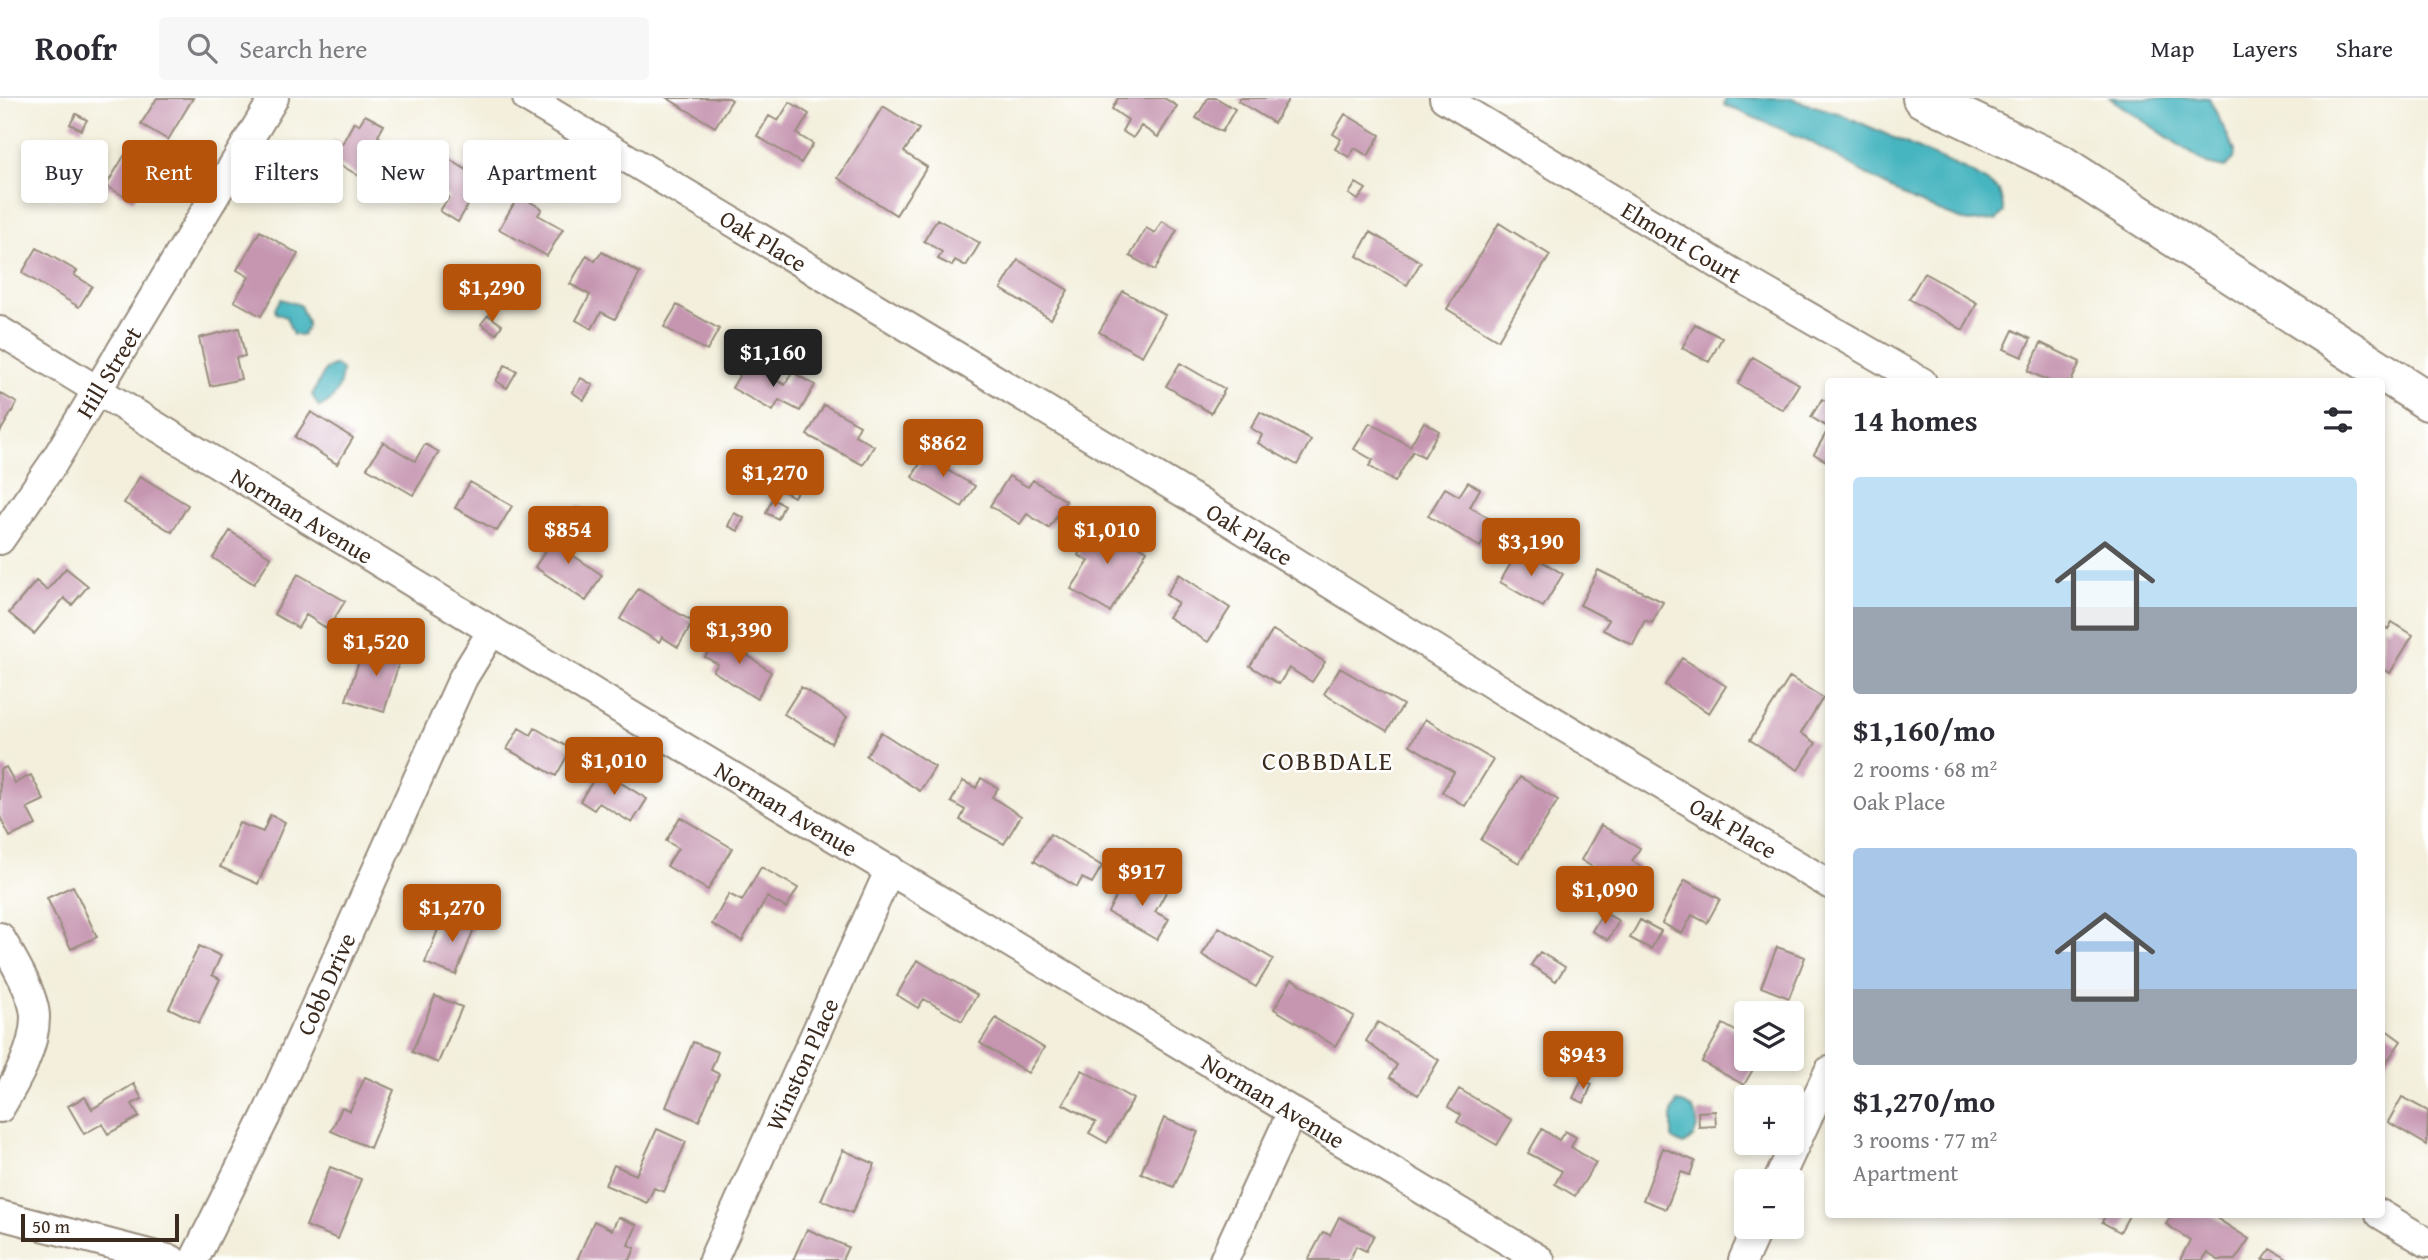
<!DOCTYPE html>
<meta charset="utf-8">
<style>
:root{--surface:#fff;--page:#f7f7f7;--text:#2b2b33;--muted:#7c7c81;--line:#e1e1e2;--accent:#b45309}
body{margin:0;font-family:"Gentium Book Plus",serif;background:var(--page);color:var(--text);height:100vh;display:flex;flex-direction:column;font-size:26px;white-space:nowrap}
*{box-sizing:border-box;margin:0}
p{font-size:23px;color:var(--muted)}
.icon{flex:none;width:38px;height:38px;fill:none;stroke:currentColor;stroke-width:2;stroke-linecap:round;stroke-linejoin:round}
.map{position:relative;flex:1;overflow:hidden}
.side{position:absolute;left:1825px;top:280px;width:560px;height:840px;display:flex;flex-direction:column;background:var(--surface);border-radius:7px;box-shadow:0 4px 10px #0003}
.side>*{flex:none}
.hud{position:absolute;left:21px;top:42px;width:665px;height:63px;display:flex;gap:14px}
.tools{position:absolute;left:1734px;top:903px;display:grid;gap:14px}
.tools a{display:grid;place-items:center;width:70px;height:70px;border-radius:7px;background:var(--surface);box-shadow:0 4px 10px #0003;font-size:35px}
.scale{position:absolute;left:21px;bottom:18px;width:158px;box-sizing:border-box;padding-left:7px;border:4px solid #3b2a1e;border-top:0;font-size:19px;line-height:24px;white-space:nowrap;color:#3b2a1e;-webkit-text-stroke:5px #fff;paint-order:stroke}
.price{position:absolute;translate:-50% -60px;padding:0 16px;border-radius:7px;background:var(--accent);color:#fff;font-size:23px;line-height:46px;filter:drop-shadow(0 2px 4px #0008)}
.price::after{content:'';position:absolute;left:50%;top:42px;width:21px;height:16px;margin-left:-10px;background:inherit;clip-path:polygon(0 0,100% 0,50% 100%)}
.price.on{background:#222;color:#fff}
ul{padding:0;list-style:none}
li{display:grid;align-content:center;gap:14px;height:371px;padding:0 28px}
li span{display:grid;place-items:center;height:217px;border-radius:7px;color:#555}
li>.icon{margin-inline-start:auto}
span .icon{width:126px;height:126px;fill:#fffc;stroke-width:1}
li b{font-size:30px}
h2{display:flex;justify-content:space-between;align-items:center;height:84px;padding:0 28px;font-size:30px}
.tag{padding:0 24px;border-radius:7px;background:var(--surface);box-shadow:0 4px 10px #0003;font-size:24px;line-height:63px}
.tag.on{background:var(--accent);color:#fff}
header{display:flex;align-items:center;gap:42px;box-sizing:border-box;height:98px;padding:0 35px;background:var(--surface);border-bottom:2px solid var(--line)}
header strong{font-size:33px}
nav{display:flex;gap:38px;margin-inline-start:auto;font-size:24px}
.search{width:490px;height:63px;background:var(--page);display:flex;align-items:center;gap:18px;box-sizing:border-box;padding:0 24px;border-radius:7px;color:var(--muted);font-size:26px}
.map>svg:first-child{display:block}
.water{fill:#46b5c0;stroke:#40706f;stroke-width:2}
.building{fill:#c696b1}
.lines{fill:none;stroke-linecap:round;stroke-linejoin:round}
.minor-casing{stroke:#978c7d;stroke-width:32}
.highway-casing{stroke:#978c7d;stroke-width:42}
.minor{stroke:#fff;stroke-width:28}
.highway{stroke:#fff;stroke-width:38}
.labels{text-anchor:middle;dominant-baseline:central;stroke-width:5;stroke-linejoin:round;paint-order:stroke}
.street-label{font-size:24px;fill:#3b2a1e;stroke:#fff}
.neighbourhood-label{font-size:26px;letter-spacing:2px;fill:#3b2a1e;stroke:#fff}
</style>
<header>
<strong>Roofr</strong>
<div class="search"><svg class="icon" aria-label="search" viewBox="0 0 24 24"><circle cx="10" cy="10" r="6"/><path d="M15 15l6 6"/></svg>Search here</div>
<nav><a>Map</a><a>Layers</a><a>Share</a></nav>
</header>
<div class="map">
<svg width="2428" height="1162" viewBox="0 0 2428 1162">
<rect width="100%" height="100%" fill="#fff"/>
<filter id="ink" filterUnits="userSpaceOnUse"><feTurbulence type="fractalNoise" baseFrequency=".0143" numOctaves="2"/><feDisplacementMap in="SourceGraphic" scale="14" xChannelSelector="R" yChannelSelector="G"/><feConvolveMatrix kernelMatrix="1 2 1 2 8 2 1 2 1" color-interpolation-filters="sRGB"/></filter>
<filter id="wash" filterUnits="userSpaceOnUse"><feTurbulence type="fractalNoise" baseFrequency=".00686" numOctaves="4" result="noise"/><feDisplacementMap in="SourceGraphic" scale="28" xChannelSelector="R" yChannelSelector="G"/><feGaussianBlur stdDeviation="1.57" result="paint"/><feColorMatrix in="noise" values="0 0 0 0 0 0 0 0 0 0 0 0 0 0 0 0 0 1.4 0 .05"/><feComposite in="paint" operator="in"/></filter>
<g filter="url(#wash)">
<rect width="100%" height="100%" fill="#f3efdc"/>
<path class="water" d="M1726,0H1788L1841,16L1974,76L1999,92L2004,114L1996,122L1968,124L1913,103L1807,42L1724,7Z
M2110,0H2209L2235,53L2234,61L2224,70L2207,66Z
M281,201L300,207L308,227L303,237H293L286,219L276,215L275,210Z
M335,267L342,272C341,288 335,303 319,309L312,297L325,272Z
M579,410L604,423L606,431L597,442L568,421L570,415Z
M1677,1004C1701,1006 1704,1038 1683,1047L1672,1040V1014Z"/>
<g id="blocks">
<path class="building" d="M157,0H193L168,42L141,26Z
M667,0H729L732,2L715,29Z
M1118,0H1164L1177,8L1158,39L1141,28L1133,40L1122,33L1128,22L1112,11Z
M1208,0H1216L1235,11L1222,34L1196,20Z
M1240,0H1289L1274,25L1238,3Z
M790,4L809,16L797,36L813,46L801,65L757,38L769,18L778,23Z
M883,8L919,31L904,54L927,69L896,117L838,80Z
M76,16L87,22L81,32L70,26Z
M1345,16L1380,37L1368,58L1355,50L1349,59L1335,51L1341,41L1333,36Z
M365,17L384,27L378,38L382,41L359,78L324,57L334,42L342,46L354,24L359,27Z
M431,50L483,82L458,124L440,113L449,99L414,78Z
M127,53L153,68L133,103L106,88Z
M1356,85L1366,91L1358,102L1349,96Z
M519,97L542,111L538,117L563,131L547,158L499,131Z
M937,121L980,145L966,168L955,162L952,168L938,161L942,154L924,143Z
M1162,123L1177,132L1155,172L1130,158L1146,130L1155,135Z
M1499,125L1550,157L1498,242L1447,211Z
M260,133L298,156L261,218L234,203L249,179L237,172Z
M1370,134L1421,164L1407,187L1357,158Z
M37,150L77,173L74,177L92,188L79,209L22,175Z
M602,154L640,175L615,221L601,214L592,231L576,222L590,197L570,186L587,157L595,163Z
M1018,162L1068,192L1051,221L1001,191Z
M1924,175L1977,205L1963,232L1909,201Z
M1123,193L1165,217L1142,258L1099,234Z
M677,207L719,231L707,253L664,229Z
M488,217L502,227L496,236L481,226Z
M1695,226L1722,240L1709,264L1682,250Z
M239,230L245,258L236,260L241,281L210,288L199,240Z
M2013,232L2031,241L2022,259L2004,251Z
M2041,245L2080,264L2071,284H2051L2028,273Z
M1753,259L1799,286L1783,312L1738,286Z
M1180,265L1225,291L1211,315L1166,288Z
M746,266L785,287L792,274L815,287L800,313L779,302L773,313L732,290Z
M505,267L517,273L507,290L496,283Z
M581,280L593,287L584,302L572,294Z
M0,295L17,305L0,334Z
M1822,301L1829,305V330L1811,319Z
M824,307L860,327L855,337L874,348L863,367L807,337Z
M311,314L353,340L337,366L295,339Z
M1260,314L1311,342L1297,367L1258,345L1262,337L1251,330Z
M1424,324L1439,333L1424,359L1413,353L1395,384L1369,368L1373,362L1354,351L1370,325L1410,348Z
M1829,330V358L1826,363L1814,356Z
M383,344L415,363L425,346L439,354L413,397L367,370Z
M928,352L949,365L945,371L975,388L962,409L912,379Z
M788,372L804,381L794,399L778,390Z
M140,378L188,407L172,434L124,405Z
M1009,378L1028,389L1033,382L1066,403L1049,430L1027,416L1020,426L990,408Z
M470,384L512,408L497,433L455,410Z
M1468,384L1480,391L1470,409L1495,424L1480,449L1428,418L1445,390L1459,398Z
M772,401L784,407L778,421L766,415Z
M734,415L744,420L738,433L728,428Z
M1098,423L1147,453L1110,514L1071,491L1089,463L1078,457Z
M561,429L578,439L568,454L602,477L586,503L535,469Z
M230,433L271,459L254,486L213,460Z
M1520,450L1563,476L1543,509L1500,484Z
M66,470L88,488L72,507L64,500L34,536L9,515L36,483L47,492Z
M1598,472L1663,504L1652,525L1645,522L1633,547L1603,532L1609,522L1580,507Z
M298,476L345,503L328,531L306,517L298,530L274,516Z
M1179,476L1230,510L1208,544L1168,519L1178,505L1166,497Z
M638,491L693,524L678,549L662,539L659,544L620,521Z
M2392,524L2413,537L2390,575L2382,570V527L2388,531Z
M1273,532L1325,564L1312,584L1289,570L1279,586L1250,568Z
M717,539L734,549L739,540L751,547L746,556L771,574L757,601L713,573L718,566L705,559Z
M383,542L404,549L384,614L346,602L360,560L376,565Z
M1682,560L1726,588L1709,615L1665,587Z
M1340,570L1403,607L1387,633L1324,596Z
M1790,579L1823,600L1801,635L1816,645L1798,672L1750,642Z
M801,589L847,619L831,645L784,616Z
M1425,621L1493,662L1465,708L1442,694L1454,674L1410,647Z
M519,630L531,637L535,630L571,651L556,678L507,651Z
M881,634L935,669L920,693L866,658Z
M6,669L15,685L31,677L44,702L27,710L36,727L10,739L0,719V672Z
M600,672L647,701L632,725L599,705L594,712L580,703Z
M1520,679L1558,702L1519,765L1481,742Z
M981,680L998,690L992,699L1021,718L1004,746L960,722L965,712L951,704L963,683L976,690Z
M270,717L285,724L258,786L220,769L239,725L263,734Z
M680,719L732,750L708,792L667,768L678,750L666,743Z
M1601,727L1640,750L1632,763L1640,768L1627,790L1581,762Z
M1050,736L1102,768L1092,785L1082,780L1077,789L1034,763Z
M761,769L798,790L786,810L767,799L742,843L712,826L729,796L742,803Z
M1152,777L1170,787L1155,814L1169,821L1157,842L1108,814L1122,788L1140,799Z
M1685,782L1720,801L1707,825L1692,817L1682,836L1662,825Z
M73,788L97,839L71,851L47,800Z
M458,812L478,820L456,877L425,865L439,829L450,833Z
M1603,814L1619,823L1608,842L1592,833Z
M1640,822L1661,833L1651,851L1630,840Z
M1219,829L1273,861L1256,889L1202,857Z
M199,848L221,858L212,877L220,881L199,925L169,910Z
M1777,849L1805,859L1789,900L1761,889Z
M1540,854L1565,869L1556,883L1531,867Z
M917,862L977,897L962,923L924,901L918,910L897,897Z
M1292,881L1354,918L1335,948L1274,911Z
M435,898L462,909L438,965L412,954Z
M996,920L1044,950L1028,975L980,945Z
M1378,924L1439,962L1418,997L1390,979L1397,967L1366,943Z
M1723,926L1746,939V961H1759L1744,987L1702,964Z
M2382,929L2401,943L2386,965L2382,962Z
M693,944L718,954L711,972L719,976L699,1023L666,1009Z
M1082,972L1133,1001L1107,1045L1089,1035L1096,1024L1063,1006Z
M365,979L394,992L370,1050L331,1033L342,1009L350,1013Z
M1582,981L1592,986L1584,1005L1573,1000Z
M134,986L142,1001L132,1006L139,1019L108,1036L102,1026L84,1036L68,1008L85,999L92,1011Z
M1459,991L1512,1022L1497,1047L1457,1024L1461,1017L1448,1009Z
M2402,999L2428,1013L2427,1047L2388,1024Z
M1715,1013L1716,1028L1699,1029L1698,1014Z
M1164,1020L1198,1034L1174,1089L1141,1075Z
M657,1031L686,1044L664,1094L654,1090L647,1105L605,1087L614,1067L636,1077Z
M1542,1031L1559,1042L1565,1033L1576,1039L1571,1049L1596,1065L1575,1098L1555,1086L1562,1073L1528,1055Z
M1663,1050L1695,1063L1690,1077L1681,1074L1666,1111L1643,1102Z
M843,1052L875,1066L852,1115L821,1102Z
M330,1069L361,1081L338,1141L306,1128Z
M2106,1116H2130L2120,1134L2102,1124Z
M2172,1116H2210L2249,1141L2235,1162H2218L2207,1155L2203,1162H2180L2190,1142L2166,1126Z
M618,1119L637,1127L628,1147L635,1150L630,1162H577L594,1123L612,1132Z
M1339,1119L1374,1137L1366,1153L1356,1148L1350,1162H1308L1323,1134L1330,1137Z
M807,1131L848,1149L842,1162H793Z
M2271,1151L2289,1162H2263Z"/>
</g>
</g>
<g filter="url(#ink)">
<use href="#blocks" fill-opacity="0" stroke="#978c7d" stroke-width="2"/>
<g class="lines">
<g class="minor-casing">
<g id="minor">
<path id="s1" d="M527,0L1189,398L1503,593L1829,786"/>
<path id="s2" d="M1444,0L1743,181L1922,284"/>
<path id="s3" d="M0,233L640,623L1540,1162"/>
<path id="s4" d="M0,442L52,367L274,0"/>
<path d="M0,839C11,858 35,897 35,919C35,951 16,983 0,1010"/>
<path d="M1778,1083L1829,973"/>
<path d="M2380,1116L2428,1145"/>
<path d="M0,1117L172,1162"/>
<path id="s5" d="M194,1162L266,1018L463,580L492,533"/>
<path id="s6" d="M713,1162L890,771"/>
<path d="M1224,1162L1292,1014"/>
<path d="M1743,1162L1758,1129"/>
</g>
</g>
<g class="highway-casing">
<path id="highway" d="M1922,0L2059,65L2428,303"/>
</g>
<use href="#minor" class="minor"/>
<use href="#highway" class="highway"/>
</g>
</g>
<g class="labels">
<g class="street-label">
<text stroke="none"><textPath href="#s2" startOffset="278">Elmont Court</textPath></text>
<text stroke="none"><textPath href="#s1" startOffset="276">Oak Place</textPath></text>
<text stroke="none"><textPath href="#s4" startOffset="200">Hill Street</textPath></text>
<text stroke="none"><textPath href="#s3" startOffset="354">Norman Avenue</textPath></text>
<text stroke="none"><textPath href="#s1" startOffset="844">Oak Place</textPath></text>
<text stroke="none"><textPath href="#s3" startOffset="920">Norman Avenue</textPath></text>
<text stroke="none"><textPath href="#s1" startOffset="1410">Oak Place</textPath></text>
<text stroke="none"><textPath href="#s5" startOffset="306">Cobb Drive</textPath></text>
<text stroke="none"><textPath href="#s6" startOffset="215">Winston Place</textPath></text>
<text stroke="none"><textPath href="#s3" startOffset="1488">Norman Avenue</textPath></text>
</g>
<g class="neighbourhood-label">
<text x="1328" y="662">COBBDALE</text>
</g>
</g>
</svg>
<div class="tools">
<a><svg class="icon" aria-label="layers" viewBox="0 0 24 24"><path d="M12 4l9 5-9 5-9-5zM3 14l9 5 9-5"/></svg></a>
<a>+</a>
<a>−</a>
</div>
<div class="scale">50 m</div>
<b class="price" style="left:492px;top:226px">$1,290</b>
<b class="price on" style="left:773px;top:291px">$1,160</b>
<b class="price" style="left:943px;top:381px">$862</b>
<b class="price" style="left:775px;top:411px">$1,270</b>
<b class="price" style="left:568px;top:468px">$854</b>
<b class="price" style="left:1107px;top:468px">$1,010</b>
<b class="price" style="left:1531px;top:480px">$3,190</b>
<b class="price" style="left:739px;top:568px">$1,390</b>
<b class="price" style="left:376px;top:580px">$1,520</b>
<b class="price" style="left:614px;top:699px">$1,010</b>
<b class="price" style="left:1142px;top:810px">$917</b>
<b class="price" style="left:1605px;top:828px">$1,090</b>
<b class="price" style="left:452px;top:846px">$1,270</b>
<b class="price" style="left:1583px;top:993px">$943</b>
<div class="hud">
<a class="tag">Buy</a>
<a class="tag on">Rent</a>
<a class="tag">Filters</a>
<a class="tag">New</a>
<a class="tag">Apartment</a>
</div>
<section class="side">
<h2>14 homes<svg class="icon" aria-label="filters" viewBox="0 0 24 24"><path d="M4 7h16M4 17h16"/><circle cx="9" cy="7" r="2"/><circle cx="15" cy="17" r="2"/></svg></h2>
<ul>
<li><span style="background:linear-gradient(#bfe0f5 60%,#9aa5b1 0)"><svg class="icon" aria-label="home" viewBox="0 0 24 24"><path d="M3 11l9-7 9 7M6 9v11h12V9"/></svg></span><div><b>$1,160/mo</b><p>2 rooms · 68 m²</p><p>Oak Place</p></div></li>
<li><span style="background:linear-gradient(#a9c7e8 65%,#9aa5b1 0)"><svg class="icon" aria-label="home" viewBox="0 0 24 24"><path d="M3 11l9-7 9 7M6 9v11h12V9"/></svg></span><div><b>$1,270/mo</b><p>3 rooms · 77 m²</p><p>Apartment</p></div></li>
</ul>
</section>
</div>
